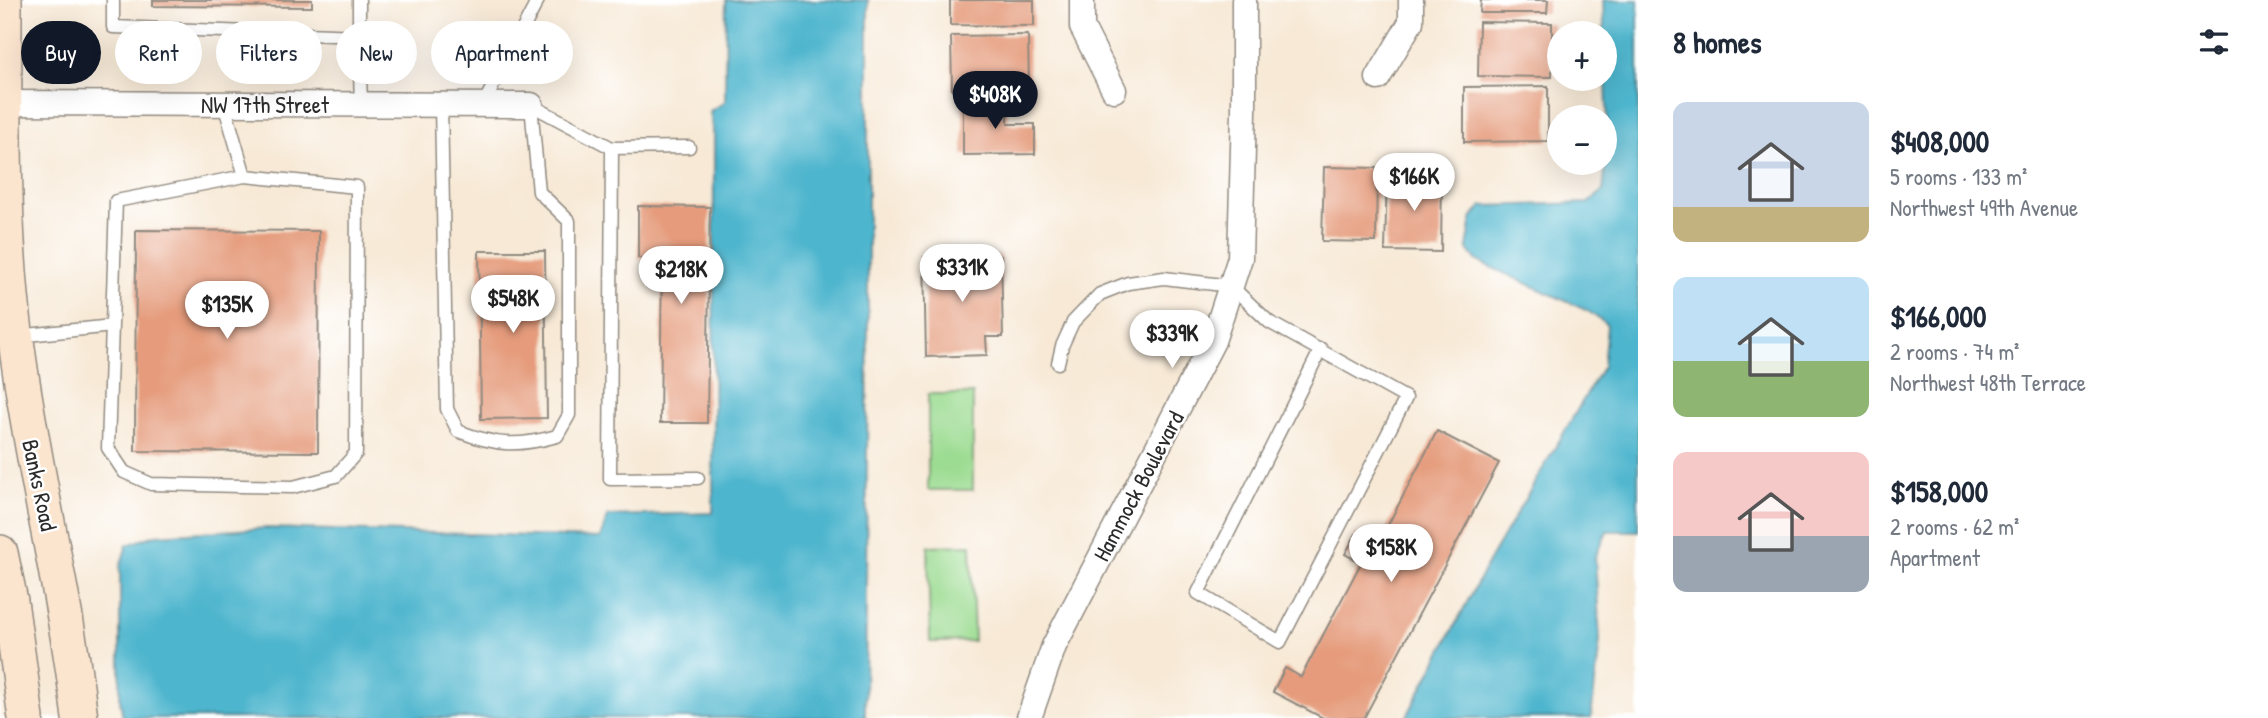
<!DOCTYPE html>
<meta charset="utf-8">
<style>
:root{--surface:#fff;--page:#f2f2f3;--text:#1f2937;--muted:#747a83;--accent:#111827}
body{margin:0;font-family:"Patrick Hand",sans-serif;background:var(--page);color:var(--text);height:100vh;display:flex;flex-direction:column;font-size:26px;white-space:nowrap}
*{box-sizing:border-box;margin:0}
p{font-size:23px;color:var(--muted)}
.icon{flex:none;width:38px;height:38px;fill:none;stroke:currentColor;stroke-width:2;stroke-linecap:round;stroke-linejoin:round}
.map{position:relative;flex:1;overflow:hidden}
.sheet{display:flex;flex-direction:column;background:var(--surface);width:630px}
.sheet>*{flex:none}
.hud{position:absolute;left:21px;top:21px;width:665px;height:63px;display:flex;gap:14px}
.controls{position:absolute;left:1547px;top:21px;display:grid;gap:14px}
.controls a{display:grid;place-items:center;width:70px;height:70px;border-radius:50%;background:var(--surface);box-shadow:0 7px 28px #0002;font-size:35px}
.price{position:absolute;translate:-50% -60px;padding:0 16px;border-radius:24px;background:#fff;color:#222;font-size:23px;line-height:46px;filter:drop-shadow(0 2px 4px #0008)}
.price::after{content:'';position:absolute;left:50%;top:42px;width:21px;height:16px;margin-left:-10px;background:inherit;clip-path:polygon(0 0,100% 0,50% 100%)}
.price.on{background:var(--accent);color:#fff}
ul{padding:0;list-style:none}
li{display:flex;align-items:center;gap:21px;height:175px;padding:0 35px}
li span{display:grid;place-items:center;flex:none;width:196px;height:140px;border-radius:14px;color:#555}
li>.icon{margin-inline-start:auto}
span .icon{width:84px;height:84px;fill:#fffc;stroke-width:1}
li b{font-size:30px}
h2{display:flex;justify-content:space-between;align-items:center;height:84px;padding:0 35px;font-size:30px}
.tag{padding:0 24px;border-radius:32px;background:var(--surface);box-shadow:0 7px 28px #0002;font-size:24px;line-height:63px}
.tag.on{background:var(--accent);color:#fff}
main{display:flex;flex:1;min-height:0}
.map>svg:first-child{display:block}
.green{fill:#9cdc92;stroke:#64845e;stroke-width:2}
.water{fill:#4eb5cd;stroke:#3c707c;stroke-width:2}
.building{fill:#e59b7c}
.lines{fill:none;stroke-linecap:round;stroke-linejoin:round}
.lane-casing{stroke:#918a80;stroke-width:15}
.street-casing{stroke:#918a80;stroke-width:27}
.secondary-casing{stroke:#918a80;stroke-width:38}
.lane{stroke:#fff;stroke-width:12}
.street{stroke:#fff;stroke-width:24}
.secondary{stroke:#fce5cf;stroke-width:35}
.labels{text-anchor:middle;dominant-baseline:central;stroke-width:5;stroke-linejoin:round;paint-order:stroke}
.street-label{font-size:23px;fill:#2b2b2b;stroke:#fff}
</style>
<main>
<div class="map">
<svg width="1638" height="718" viewBox="0 0 1638 718">
<rect width="100%" height="100%" fill="#fff"/>
<filter id="ink" filterUnits="userSpaceOnUse"><feTurbulence type="fractalNoise" baseFrequency=".0143" numOctaves="2"/><feDisplacementMap in="SourceGraphic" scale="14" xChannelSelector="R" yChannelSelector="G"/><feConvolveMatrix kernelMatrix="1 2 1 2 8 2 1 2 1" color-interpolation-filters="sRGB"/></filter>
<filter id="wash" filterUnits="userSpaceOnUse"><feTurbulence type="fractalNoise" baseFrequency=".00686" numOctaves="4" result="noise"/><feDisplacementMap in="SourceGraphic" scale="28" xChannelSelector="R" yChannelSelector="G"/><feGaussianBlur stdDeviation="1.57" result="paint"/><feColorMatrix in="noise" values="0 0 0 0 0 0 0 0 0 0 0 0 0 0 0 0 0 1.4 0 .05"/><feComposite in="paint" operator="in"/></filter>
<g filter="url(#wash)">
<rect width="100%" height="100%" fill="#f7e9d6"/>
<path class="green" d="M928,394H973V490H928Z
M971,545L974,641L930,642L928,546Z"/>
<path class="water" d="M726,0H868V326L865,718H123L120,700V567L127,545L155,535L268,528L600,538L608,516L713,513L714,139L710,111L725,102Z
M1603,0H1638V531H1607L1595,557L1600,641L1591,718H1406L1491,557L1603,366L1607,325L1588,311L1477,261L1467,248L1472,218L1482,206L1588,203L1603,191L1608,136Z"/>
<g id="blocks">
<path class="building" d="M153,0H312V7L153,6Z
M950,0H1034V26L950,25Z
M1481,0H1548L1547,13H1480Z
M1479,22L1552,23V77L1478,76Z
M1028,35L1029,88L952,90L951,36Z
M1548,86V141L1464,142V87Z
M963,101H1008V124H1035V154L963,155Z
M1324,167L1377,168L1376,242L1322,241Z
M1387,173L1442,174L1441,252L1385,251Z
M638,206L710,207L707,423H660L662,258H638Z
M136,230L319,231L318,452L135,451Z
M479,251H545L547,418L481,419Z
M1001,255L1003,337H986L987,355L926,357L924,257Z
M1437,431L1499,463L1364,718H1323L1273,692L1285,668L1301,677L1361,563L1345,554L1356,534L1377,546Z"/>
</g>
</g>
<g filter="url(#ink)">
<use href="#blocks" fill-opacity="0" stroke="#918a80" stroke-width="2"/>
<g class="lines">
<g class="lane-casing">
<path id="lane" d="M113,0V27L359,36V0
M359,36L361,105
M224,104L245,176L357,187L356,453L336,476L293,487L151,484L124,472L108,448L116,201L245,176
M441,105L447,409L458,431C497,446 517,447 557,436L569,415V221L539,192L531,105
M483,105L538,0
M531,105L612,148L610,479L698,478
M612,148L689,147
M18,336L112,326
M1058,363L1062,346L1073,322L1100,294L1128,283L1164,278L1231,286L1269,322L1406,398L1280,642L1198,593L1321,349"/>
</g>
<g class="street-casing">
<path id="street" d="M1082,0V27L1114,90
M1378,78L1411,22V0
M0,103L531,105
M1029,718L1054,646L1213,341L1240,258L1244,112V0"/>
</g>
<g class="secondary-casing">
<path id="secondary" d="M4,0C4,114 1,227 16,340C32,467 65,591 80,718
M0,553L10,601L26,718"/>
</g>
<use href="#lane" class="lane"/>
<use href="#street" class="street"/>
<use href="#secondary" class="secondary"/>
</g>
</g>
<g class="labels">
<g class="street-label">
<text x="265" y="104">NW 17th Street</text>
<text transform="translate(40 485) rotate(78)">Banks Road</text>
<text transform="translate(1138 486) rotate(-62)">Hammock Boulevard</text>
</g>
</g>
</svg>
<div class="controls">
<a>+</a>
<a>−</a>
</div>
<b class="price on" style="left:995px;top:131px">$408K</b>
<b class="price" style="left:1414px;top:213px">$166K</b>
<b class="price" style="left:962px;top:304px">$331K</b>
<b class="price" style="left:681px;top:306px">$218K</b>
<b class="price" style="left:513px;top:335px">$548K</b>
<b class="price" style="left:227px;top:341px">$135K</b>
<b class="price" style="left:1172px;top:370px">$339K</b>
<b class="price" style="left:1391px;top:584px">$158K</b>
<div class="hud">
<a class="tag on">Buy</a>
<a class="tag">Rent</a>
<a class="tag">Filters</a>
<a class="tag">New</a>
<a class="tag">Apartment</a>
</div>
</div>
<section class="sheet">
<h2>8 homes<svg class="icon" aria-label="filters" viewBox="0 0 24 24"><path d="M4 7h16M4 17h16"/><circle cx="9" cy="7" r="2"/><circle cx="15" cy="17" r="2"/></svg></h2>
<ul>
<li><span style="background:linear-gradient(#c9d6e8 75%,#c2b280 0)"><svg class="icon" aria-label="home" viewBox="0 0 24 24"><path d="M3 11l9-7 9 7M6 9v11h12V9"/></svg></span><div><b>$408,000</b><p>5 rooms · 133 m²</p><p>Northwest 49th Avenue</p></div></li>
<li><span style="background:linear-gradient(#bfe0f5 60%,#8fb573 0)"><svg class="icon" aria-label="home" viewBox="0 0 24 24"><path d="M3 11l9-7 9 7M6 9v11h12V9"/></svg></span><div><b>$166,000</b><p>2 rooms · 74 m²</p><p>Northwest 48th Terrace</p></div></li>
<li><span style="background:linear-gradient(#f6c9c9 60%,#9aa5b1 0)"><svg class="icon" aria-label="home" viewBox="0 0 24 24"><path d="M3 11l9-7 9 7M6 9v11h12V9"/></svg></span><div><b>$158,000</b><p>2 rooms · 62 m²</p><p>Apartment</p></div></li>
</ul>
</section>
</main>
